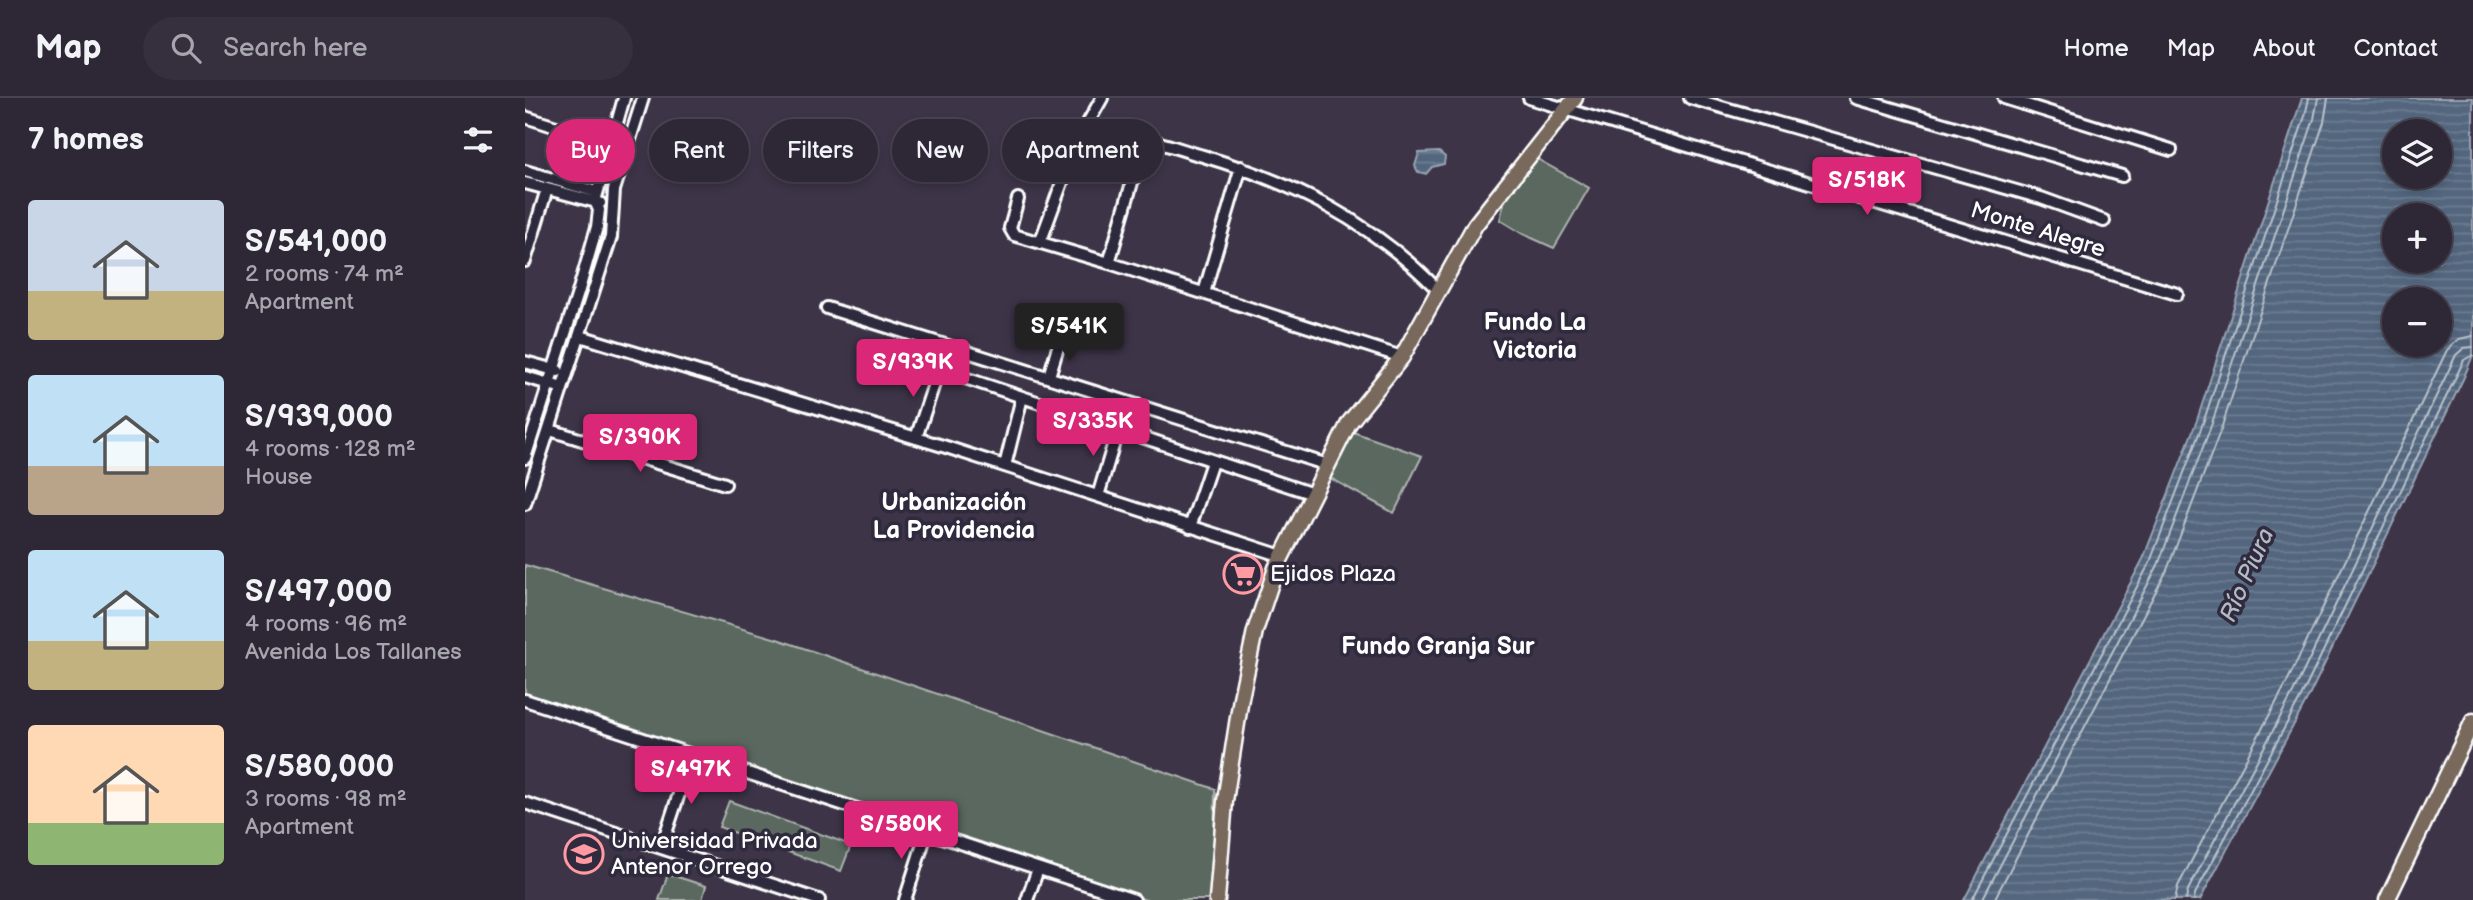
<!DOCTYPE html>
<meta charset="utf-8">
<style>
:root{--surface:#2e2736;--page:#362f3e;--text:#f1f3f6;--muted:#a7a5ad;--line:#494451;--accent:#db2777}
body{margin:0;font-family:"Balsamiq Sans",sans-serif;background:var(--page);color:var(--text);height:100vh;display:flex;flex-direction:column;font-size:26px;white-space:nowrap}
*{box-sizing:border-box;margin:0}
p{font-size:23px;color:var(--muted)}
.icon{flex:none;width:38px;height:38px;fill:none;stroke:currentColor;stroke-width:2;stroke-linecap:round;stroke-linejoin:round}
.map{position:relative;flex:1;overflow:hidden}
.details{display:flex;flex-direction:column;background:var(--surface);width:525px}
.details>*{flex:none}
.guide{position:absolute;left:21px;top:21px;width:665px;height:63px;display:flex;gap:14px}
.fabs{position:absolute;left:1857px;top:21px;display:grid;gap:14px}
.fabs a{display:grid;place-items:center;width:70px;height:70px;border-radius:50%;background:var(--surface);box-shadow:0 4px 10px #0003,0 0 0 2px var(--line);font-size:35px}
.price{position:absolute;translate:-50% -60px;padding:0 16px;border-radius:7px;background:var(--accent);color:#fff;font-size:23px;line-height:46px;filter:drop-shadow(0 2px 4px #0008)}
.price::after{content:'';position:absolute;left:50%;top:42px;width:21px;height:16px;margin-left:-10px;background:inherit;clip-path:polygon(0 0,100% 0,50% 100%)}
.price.current{background:#222;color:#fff}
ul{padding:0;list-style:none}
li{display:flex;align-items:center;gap:21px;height:175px;padding:0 28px}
li span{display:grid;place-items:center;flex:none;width:196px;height:140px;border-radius:7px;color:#555}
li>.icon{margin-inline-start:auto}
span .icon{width:84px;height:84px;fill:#fffc;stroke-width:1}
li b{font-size:30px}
h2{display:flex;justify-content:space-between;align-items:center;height:84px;padding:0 28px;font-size:30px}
.chip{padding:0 24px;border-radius:32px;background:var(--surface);box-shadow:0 4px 10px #0003,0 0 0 2px var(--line);font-size:24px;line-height:63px}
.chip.current{background:var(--accent);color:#fff}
header{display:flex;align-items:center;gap:42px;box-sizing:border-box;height:98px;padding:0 35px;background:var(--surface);border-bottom:2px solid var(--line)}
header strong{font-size:33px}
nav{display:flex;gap:38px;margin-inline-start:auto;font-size:24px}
.search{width:490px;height:63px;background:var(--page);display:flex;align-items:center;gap:18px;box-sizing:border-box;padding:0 24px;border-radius:38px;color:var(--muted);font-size:26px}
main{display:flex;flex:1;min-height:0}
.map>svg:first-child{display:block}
.green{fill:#5a685e;stroke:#acb4ae;stroke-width:2}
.water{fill:url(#water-rules);stroke:#98a3b2;stroke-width:2;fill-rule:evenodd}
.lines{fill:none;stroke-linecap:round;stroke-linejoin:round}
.shore{stroke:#bac2cb;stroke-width:2}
.minor-casing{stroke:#fff;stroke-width:16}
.major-casing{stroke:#fff;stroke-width:19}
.minor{stroke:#2f2a3d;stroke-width:10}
.major{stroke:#78695c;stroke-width:14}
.labels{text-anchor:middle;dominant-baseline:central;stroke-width:7;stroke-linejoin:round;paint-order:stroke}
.street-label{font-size:23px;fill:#fff;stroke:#2f2a3d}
.poi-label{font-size:23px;fill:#fff;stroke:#2f2a3d;text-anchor:start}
.neighbourhood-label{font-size:24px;font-weight:bold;fill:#fff;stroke:#2f2a3d}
.water-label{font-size:24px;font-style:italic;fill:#b2bac5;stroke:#2f2a3d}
</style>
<header>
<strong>Map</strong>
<div class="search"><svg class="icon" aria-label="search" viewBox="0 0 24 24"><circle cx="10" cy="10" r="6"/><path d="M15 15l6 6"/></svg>Search here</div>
<nav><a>Home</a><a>Map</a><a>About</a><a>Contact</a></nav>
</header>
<main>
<section class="details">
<h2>7 homes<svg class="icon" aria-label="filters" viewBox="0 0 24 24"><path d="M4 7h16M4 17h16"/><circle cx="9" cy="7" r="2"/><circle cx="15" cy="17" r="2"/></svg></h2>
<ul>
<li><span style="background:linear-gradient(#c9d6e8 65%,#c2b280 0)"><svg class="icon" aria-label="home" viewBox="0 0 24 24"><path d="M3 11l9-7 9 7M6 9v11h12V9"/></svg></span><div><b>S/541,000</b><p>2 rooms · 74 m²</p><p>Apartment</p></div></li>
<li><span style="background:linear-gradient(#bfe0f5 65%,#b9a48a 0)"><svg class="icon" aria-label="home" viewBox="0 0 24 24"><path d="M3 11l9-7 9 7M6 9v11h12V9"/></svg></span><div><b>S/939,000</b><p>4 rooms · 128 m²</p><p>House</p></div></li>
<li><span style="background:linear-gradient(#bfe0f5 65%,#c2b280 0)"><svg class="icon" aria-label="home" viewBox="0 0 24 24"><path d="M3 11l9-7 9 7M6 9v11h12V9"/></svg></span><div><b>S/497,000</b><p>4 rooms · 96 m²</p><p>Avenida Los Tallanes</p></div></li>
<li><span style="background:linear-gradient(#ffd9b3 70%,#8fb573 0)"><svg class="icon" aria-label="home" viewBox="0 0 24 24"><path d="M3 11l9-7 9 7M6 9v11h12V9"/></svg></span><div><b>S/580,000</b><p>3 rooms · 98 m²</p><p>Apartment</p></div></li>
</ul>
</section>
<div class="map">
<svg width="1948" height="802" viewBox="0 0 1948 802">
<defs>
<pattern id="water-rules" width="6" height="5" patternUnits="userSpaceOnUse" patternTransform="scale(1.75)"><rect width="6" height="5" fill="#53667e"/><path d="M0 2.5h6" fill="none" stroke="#6d7d91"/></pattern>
</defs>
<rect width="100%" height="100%" fill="#3d3448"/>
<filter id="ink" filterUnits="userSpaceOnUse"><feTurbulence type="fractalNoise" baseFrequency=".0143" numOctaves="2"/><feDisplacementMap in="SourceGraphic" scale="14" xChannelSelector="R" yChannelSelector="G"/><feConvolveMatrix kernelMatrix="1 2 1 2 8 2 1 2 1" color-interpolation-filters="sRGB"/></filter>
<g filter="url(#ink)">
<path class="green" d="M1012,61L1064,90L1029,150L998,136L975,122L980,101Z
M828,334L897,358L869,415L805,380Z
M0,467L252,541L690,691L689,759L685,802H621L0,596Z
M204,703L326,747L316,773L194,729Z
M143,776L181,788L177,802H134Z"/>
<path class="water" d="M1777,0H1948V257L1939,279L1783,600L1675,802H1439L1618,461L1672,322ZM1869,33H1914V79H1869ZM1869,117H1914V163H1869ZM1869,201H1914V247H1869Z
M914,54L920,59L919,66L907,69L901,76L893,74L890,68L894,55Z"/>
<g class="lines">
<path class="shore" d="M1447,802L1625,464L1678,325L1780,18L1784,0
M1457,802L1633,467L1686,328L1789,21L1793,0
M1469,802L1642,472L1696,331L1799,24L1803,0
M1650,802L1653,788L1760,588L1922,252L1934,241L1948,238
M1661,802L1663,792L1769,593L1931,257L1939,250L1948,249
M1669,802L1670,796L1777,597L1939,262L1948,257"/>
<g class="minor-casing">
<path id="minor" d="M1004,0L1652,196
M1165,0L1516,100L1579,123
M1331,0L1597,78
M1479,0L1646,52
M0,19L85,46
M0,73L72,94
M0,85L75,105
M493,101L485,130L489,137L584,165L877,259
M515,145L551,46L577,0
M0,163L22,91
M584,165L616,53L621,42C640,45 659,53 678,58C769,85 846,123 913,192
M679,195L716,69
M302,210L803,367
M55,238L421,349L757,458
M356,252L788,396
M0,264L33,273
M524,278L535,243
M0,279L31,288
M25,332L200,386
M391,340L414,271
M0,360L53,195L72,129L74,112L70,103L99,0
M480,368L497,299
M573,398L593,331
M0,406L86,139L89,92L118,0
M665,429L687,364
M0,602L609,802
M0,705L294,802
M136,750L167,657
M380,802L402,733
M502,802L513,771"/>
</g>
<g class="major-casing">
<path id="major" d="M692,802L700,703L716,600L730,533L751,470L824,325L877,259L950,127L1050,0
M1862,802L1948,623"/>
</g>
<use href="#minor" class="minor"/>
<use href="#major" class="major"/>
</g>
</g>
<defs>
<g id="supermarket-ring" transform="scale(2.0125)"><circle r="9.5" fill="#2f2a3d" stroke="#ff9aa2" stroke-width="1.5"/><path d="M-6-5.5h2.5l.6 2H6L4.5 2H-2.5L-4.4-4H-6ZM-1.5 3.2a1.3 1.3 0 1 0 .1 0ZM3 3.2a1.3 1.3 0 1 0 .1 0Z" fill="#ff9aa2"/></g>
<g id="university-ring" transform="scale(2.0125)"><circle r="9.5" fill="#2f2a3d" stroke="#ff9aa2" stroke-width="1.5"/><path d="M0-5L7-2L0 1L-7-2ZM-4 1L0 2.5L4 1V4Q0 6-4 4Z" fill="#ff9aa2"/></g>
</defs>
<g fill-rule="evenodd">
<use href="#supermarket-ring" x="718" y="476"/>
<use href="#university-ring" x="59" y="756"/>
</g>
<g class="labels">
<g class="street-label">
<text transform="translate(1513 132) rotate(17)">Monte Alegre</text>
</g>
<g class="poi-label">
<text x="745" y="476">Ejidos Plaza</text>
<text x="86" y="743">Universidad Privada<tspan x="86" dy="26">Antenor Orrego</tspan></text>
</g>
<g class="neighbourhood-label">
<text x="1010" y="224">Fundo La<tspan x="1010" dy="28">Victoria</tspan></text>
<text x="429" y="404">Urbanización<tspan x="429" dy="28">La Providencia</tspan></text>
<text x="913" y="548">Fundo Granja Sur</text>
</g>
<g class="water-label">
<text transform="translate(1722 477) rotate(-66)">Río Piura</text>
</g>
</g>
</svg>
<div class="fabs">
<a><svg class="icon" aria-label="layers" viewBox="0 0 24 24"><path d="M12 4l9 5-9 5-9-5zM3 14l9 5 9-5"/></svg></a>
<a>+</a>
<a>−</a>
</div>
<b class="price" style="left:1342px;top:119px">S/518K</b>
<b class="price current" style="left:544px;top:265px">S/541K</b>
<b class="price" style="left:388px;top:301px">S/939K</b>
<b class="price" style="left:568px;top:360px">S/335K</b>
<b class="price" style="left:115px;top:376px">S/390K</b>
<b class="price" style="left:166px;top:708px">S/497K</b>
<b class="price" style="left:376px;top:763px">S/580K</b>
<div class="guide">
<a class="chip current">Buy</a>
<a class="chip">Rent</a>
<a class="chip">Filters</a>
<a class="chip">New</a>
<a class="chip">Apartment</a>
</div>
</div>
</main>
